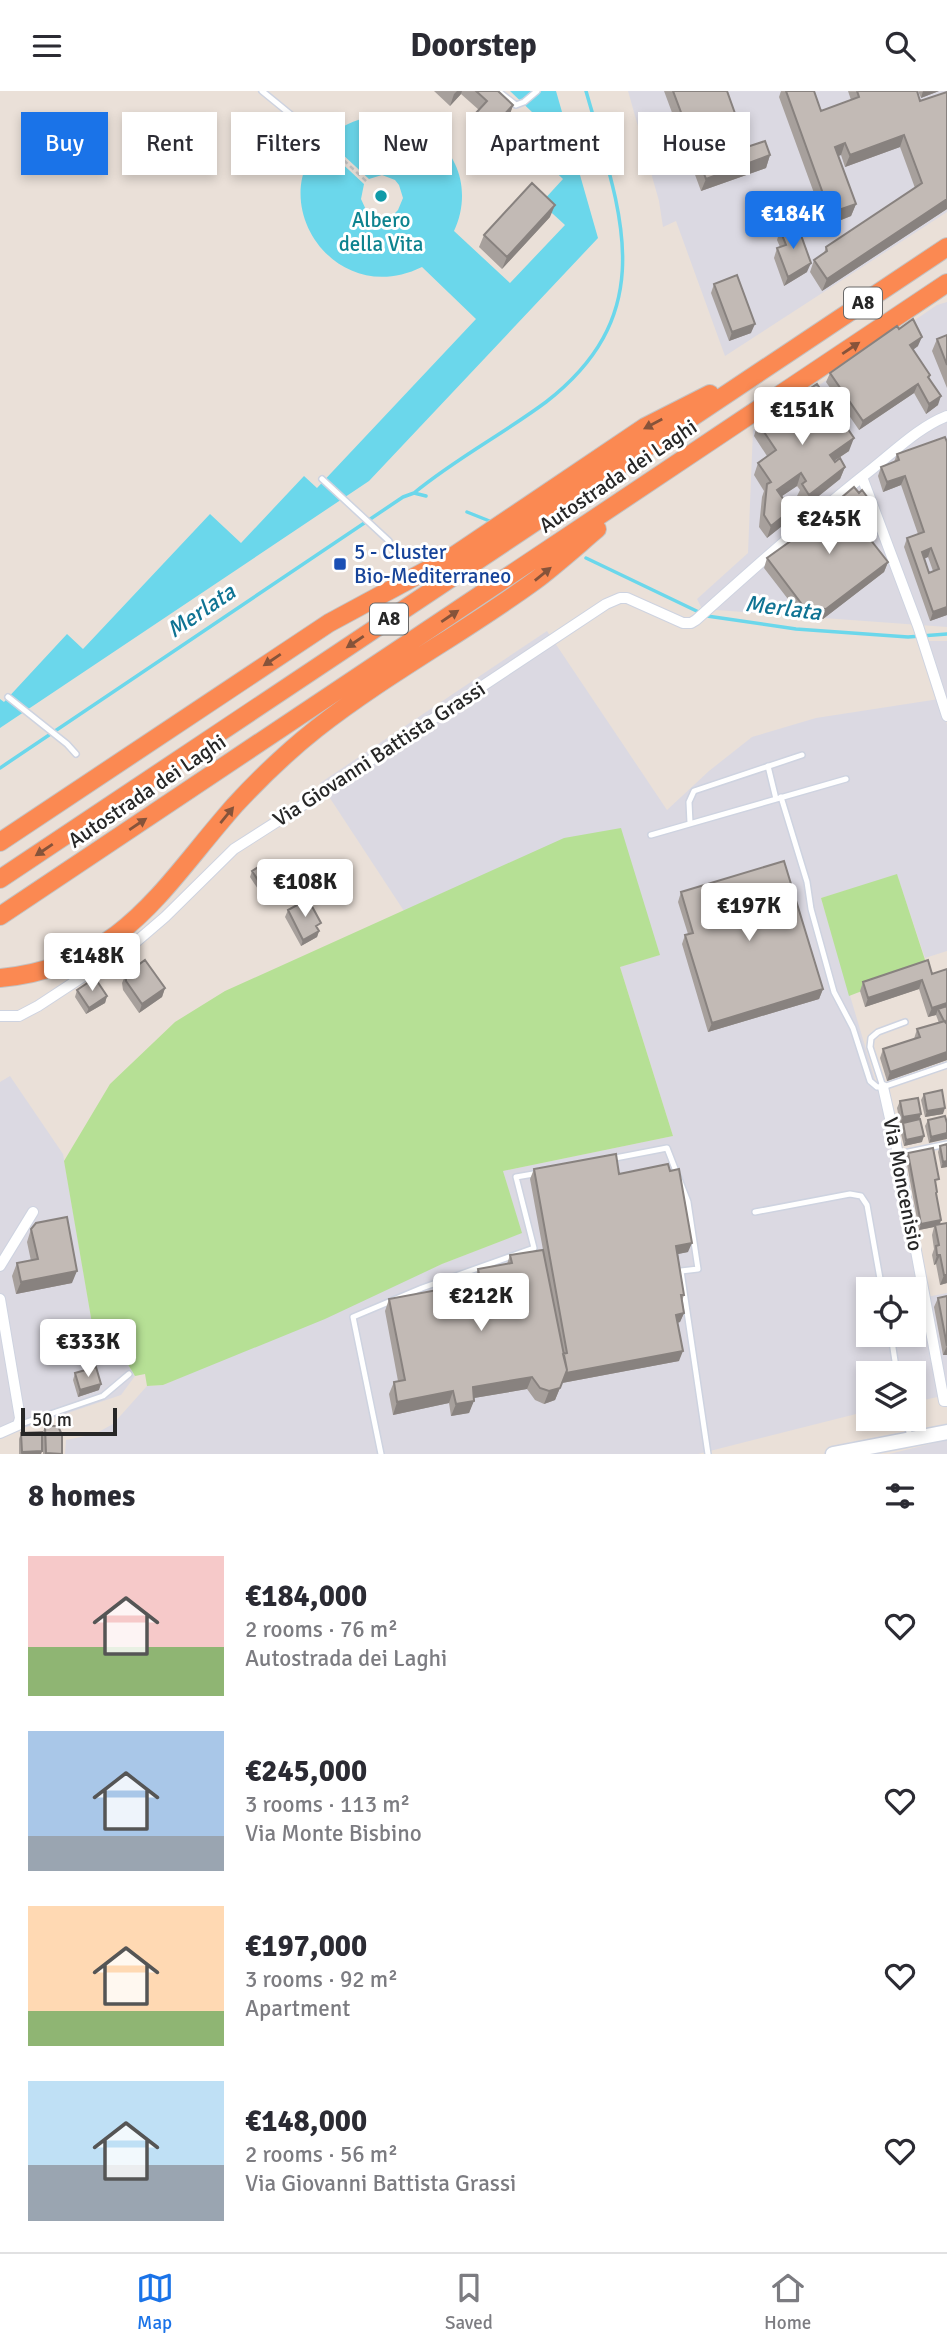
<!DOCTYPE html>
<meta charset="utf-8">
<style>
:root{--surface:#fff;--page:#f2f2f3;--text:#2b2b33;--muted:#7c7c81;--line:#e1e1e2;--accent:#1a73e8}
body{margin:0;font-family:Signika,sans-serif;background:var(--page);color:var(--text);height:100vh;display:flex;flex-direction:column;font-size:26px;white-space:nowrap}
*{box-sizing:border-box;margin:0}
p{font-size:23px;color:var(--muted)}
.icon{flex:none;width:38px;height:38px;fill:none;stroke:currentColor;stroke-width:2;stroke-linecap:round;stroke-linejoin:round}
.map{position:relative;height:1363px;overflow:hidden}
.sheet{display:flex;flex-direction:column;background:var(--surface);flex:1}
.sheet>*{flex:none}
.guide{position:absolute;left:21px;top:21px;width:906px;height:63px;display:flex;gap:14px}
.tools{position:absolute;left:856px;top:1186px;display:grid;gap:14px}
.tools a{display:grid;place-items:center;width:70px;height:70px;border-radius:0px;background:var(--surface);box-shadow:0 4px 10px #0003;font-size:35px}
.scale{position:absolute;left:21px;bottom:18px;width:96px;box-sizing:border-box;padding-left:7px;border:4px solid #272727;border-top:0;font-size:19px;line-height:24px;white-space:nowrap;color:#272727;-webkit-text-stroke:5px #fff;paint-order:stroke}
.price{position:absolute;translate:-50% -60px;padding:0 16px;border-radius:7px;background:#fff;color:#222;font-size:23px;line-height:46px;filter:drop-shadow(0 2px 4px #0008)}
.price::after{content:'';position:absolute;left:50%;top:42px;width:21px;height:16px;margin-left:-10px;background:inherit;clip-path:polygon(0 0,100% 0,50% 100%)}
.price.active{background:var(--accent);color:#fff}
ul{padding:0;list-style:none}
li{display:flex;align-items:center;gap:21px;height:175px;padding:0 28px}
li span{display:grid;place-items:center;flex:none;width:196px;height:140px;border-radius:0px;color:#555}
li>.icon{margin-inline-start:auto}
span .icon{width:84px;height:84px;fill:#fffc;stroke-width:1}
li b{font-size:30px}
h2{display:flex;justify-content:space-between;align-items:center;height:84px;padding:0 28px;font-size:30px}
.pill{padding:0 24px;border-radius:0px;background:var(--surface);box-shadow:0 4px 10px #0003;font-size:24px;line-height:63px}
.pill.active{background:var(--accent);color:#fff}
header{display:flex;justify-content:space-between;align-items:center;height:91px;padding:0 28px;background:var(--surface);font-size:32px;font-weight:700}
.dock{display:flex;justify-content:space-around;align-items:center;height:98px;border-top:2px solid var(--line);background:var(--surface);font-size:19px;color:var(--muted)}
.dock a{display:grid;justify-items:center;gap:4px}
.dock .active{color:var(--accent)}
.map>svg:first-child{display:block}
.industrial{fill:#dbd9e2;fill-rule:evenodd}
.green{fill:#b6e095}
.water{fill:#6bd7eb}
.pier{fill:#eae0d8}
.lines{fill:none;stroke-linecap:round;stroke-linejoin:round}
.stream{stroke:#6bd7eb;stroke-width:3.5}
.service-casing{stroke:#ced3e0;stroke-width:8}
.minor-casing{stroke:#ced3e0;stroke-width:12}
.secondary-casing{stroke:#ced3e0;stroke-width:17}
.motorway-casing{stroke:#c3c3c3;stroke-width:20}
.path{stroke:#c3c3c3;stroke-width:2.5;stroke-dasharray:5 3.5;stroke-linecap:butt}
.service{stroke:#fff;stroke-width:5}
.minor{stroke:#fff;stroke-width:10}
.secondary{stroke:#fff;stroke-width:14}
.motorway{stroke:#fb8952;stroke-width:18}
.wall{fill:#a7a09c;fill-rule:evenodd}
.shaded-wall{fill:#88827f}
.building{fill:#c2bab5;stroke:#88827f;stroke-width:2;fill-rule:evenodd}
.oneway{fill:#86533a}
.culture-dot{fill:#0f9aa8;stroke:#fff;stroke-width:2.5}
.transit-dot{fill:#1a4fb4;stroke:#fff;stroke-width:2.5}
.labels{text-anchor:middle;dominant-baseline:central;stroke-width:6;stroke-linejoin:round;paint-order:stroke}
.shield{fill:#fff;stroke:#686868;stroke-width:2}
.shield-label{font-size:19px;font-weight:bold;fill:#272727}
.culture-label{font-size:21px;fill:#0d838f;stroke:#fff}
.street-label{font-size:21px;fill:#272727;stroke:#fff}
.transit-label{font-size:21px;fill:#164399;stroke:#fff;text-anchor:start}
.water-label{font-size:23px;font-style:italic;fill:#0f7393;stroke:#fff}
</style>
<header><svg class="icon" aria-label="menu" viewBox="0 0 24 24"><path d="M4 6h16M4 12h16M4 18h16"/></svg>Doorstep<svg class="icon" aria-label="search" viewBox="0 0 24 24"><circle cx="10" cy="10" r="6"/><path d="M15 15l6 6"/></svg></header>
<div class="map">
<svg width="947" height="1363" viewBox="0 0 947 1363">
<rect width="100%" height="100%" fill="#eae0d8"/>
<path class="industrial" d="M628,0H947V121L725,265L676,130L663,136L659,110Z
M947,211V536L702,518L697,508L748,462L753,339L937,214Z
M547,540L667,719L709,680L752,646L816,627L939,608L947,634V860L925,867L897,784L821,807L881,1009L922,1207L947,1202V1304L914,1311V1283H868V1320L698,1363H65L66,1349L95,1343L113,1333L147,1295L163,1294L442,1173L521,1142L503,1080L673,1045L620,876L659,864L437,806L404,820L320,692ZM868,1199H914V1244H868Z
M926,550H947V609Z
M10,985L63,1063L99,1272L121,1262L135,1285L121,1304L0,1345V991Z
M947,1349V1363H889Z"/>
<path class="green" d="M621,737L660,864L620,876L673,1045L503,1080L522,1142L442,1173L325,1228L163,1294L147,1295L145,1283L135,1285L121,1262L99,1273L64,1070L110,993L175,931L225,900L564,747Z
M897,783L927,875L849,905L821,807Z"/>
<path class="water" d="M510,0H556L598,147L369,390L0,637V608L4,611L67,543L83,558L210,423L241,452L304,385L317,397L476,228L422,176C328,222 253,94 337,39C354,28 374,23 394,26C420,30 444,48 455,73C465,94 464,119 454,140L510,192L565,134L541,112L563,88L514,41L532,21Z"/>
<path class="pier" d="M326,48L369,88L382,84L395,89L399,94L403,107L398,119L393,124L379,127L367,121L361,108L364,93L321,53Z"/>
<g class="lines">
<path class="stream" d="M414,402C455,368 503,343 546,311C663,220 620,120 586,0
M467,421L492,431
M586,467L707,525L796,538L908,546L947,543
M0,677L403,406L414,402L426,405"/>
<g class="service-casing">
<path id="service" d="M262,0L295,27
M498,0L516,14L524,11L537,0
M322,388L389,450
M8,606L67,653L76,663
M768,675L776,708
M781,706L807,791L811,818L834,901L853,937L870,990L877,996H883L947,974
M690,732L689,711L694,700L802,664
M651,744L846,688
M883,996L870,956L871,947L878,941L905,931
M899,1063L947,1053
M610,1068L667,1057L688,1111L698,1178L681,1180L708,1363
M755,1121L850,1103L861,1105L867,1114L882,1199
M891,1244L897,1283
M906,1328L910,1346
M18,1334L103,1305L129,1283
M381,1363L353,1226L422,1197L534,1157L516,1086L539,1082"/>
</g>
<g class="minor-casing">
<path id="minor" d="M862,386L918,535L947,625
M0,925H19L38,915L137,850L165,826L234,758L306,712L606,513L620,507H627L683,532H691L696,529C754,477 811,426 872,378C896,359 919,336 947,325
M883,996L898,1063L944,1310H947
M0,1175L33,1121
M0,1208L20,1327L18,1334L0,1342"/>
</g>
<g class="secondary-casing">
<path id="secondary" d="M833,1363L947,1341"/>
</g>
<g class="motorway-casing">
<path id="motorway" d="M0,751L329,532L455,464L645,336L710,303
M0,788L947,156
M0,825L947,192
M0,887C123,875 161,798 235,714C260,687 287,661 316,638C386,583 465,541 536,489C557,473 577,455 597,438"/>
</g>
<path class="path" d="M319,46L367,91"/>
<use href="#service" class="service"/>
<use href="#minor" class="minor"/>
<use href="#secondary" class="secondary"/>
<use href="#motorway" class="motorway"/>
</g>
<path class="wall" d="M434,0H498L513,14L509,26L487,50L471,35L475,23L479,19L461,3L450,15Z
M664,0H727L747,56L770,64L766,77L701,100Z
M781,0H814L821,20L851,9L848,0H917L947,118L822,200L810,181L814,169L824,162L826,156L915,97L900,56L845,76L841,64L838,65L856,113L851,125L826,135L779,6Z
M918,0H939L921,7Z
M498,52L539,57L536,67L520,84L495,61Z
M550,126L502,178L479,156L484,144Z
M780,139L807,181L784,195L774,167L777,157L780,156L777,149Z
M714,193L751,242L729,250L711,202Z
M899,238L918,255L913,259L930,284L929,288L938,314L926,323L914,302L859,339L826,291L830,282Z
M947,244V297L932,260L937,248Z
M758,332L849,360L834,370L845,376L840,388L805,416L797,405L800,399L797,395L782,405L787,431L767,447L759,436L762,406L764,400L754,384L758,372L767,365L754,345Z
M947,351V524L930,530L904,456L907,447L918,443L901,394L883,401L878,385L881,376L894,371L897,363ZM928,466L933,480L929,482L924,468Z
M854,396L868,420L858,428L857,431L888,471L884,481L823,528L801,525L764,477L767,467L831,421L835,412Z
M252,780L277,805L267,812L250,786Z
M681,801L823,898L819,908L708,941L682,853L685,844L688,843L678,811Z
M288,819L319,840L317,846L301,855L285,826Z
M947,878V969L887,990L880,967L883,958L914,948L917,938L939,932L936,924L928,926L919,898L865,916L860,900L863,891L932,883Z
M126,883L165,897L162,906L139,922L123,899L122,892Z
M77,899L107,905L105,912L86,923L75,906Z
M924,1003L943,1023L925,1026L921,1009Z
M900,1010L919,1029L922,1051L904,1055L900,1039L903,1032L911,1030L900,1032L897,1017Z
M945,1025L929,1052L925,1035L928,1029Z
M940,1055L947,1076L941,1077L938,1061Z
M908,1062L936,1095V1105L941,1129L940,1133L947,1192L940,1194L936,1173L934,1174L932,1164L934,1158L932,1144L934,1136L919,1139L906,1068Z
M534,1078L619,1083L688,1161L678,1163L684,1204L682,1210L684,1222L680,1231L677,1232L679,1270L562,1292L555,1309L544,1313L535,1309L527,1298L474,1307L469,1322L451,1325L449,1312L393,1324L389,1303L394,1291L398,1290L385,1220L389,1208L455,1196L458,1187L476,1184L478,1178L507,1173L510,1164L548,1186L530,1088Z
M31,1138L72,1192L16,1203L12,1185L17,1172L31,1170L27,1151Z
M947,1205V1264H943L934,1216L938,1207Z
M75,1282L99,1299L78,1306L73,1289Z
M45,1335L62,1363H43V1341Z
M21,1342L42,1360L41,1363H19V1348Z"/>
<path class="shaded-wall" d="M457,0H462L461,3L450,15L454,3Z
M923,0H939L921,7Z
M513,14L509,26L487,50L491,38Z
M904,44L900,56L845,76L850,64Z
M845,52L841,64L830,68L835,56Z
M539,57L536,67L520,84L523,75Z
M770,64L766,77L701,100L706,88Z
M947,108V118L822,200L827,188Z
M856,113L851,125L826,135L830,122Z
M555,114L550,126L502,178L507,166Z
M811,172L807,181L784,195L788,186Z
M755,233L751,242L729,250L732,241Z
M922,246L918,255L907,263L910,254Z
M918,293L914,302L859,339L863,330Z
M941,305L938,314L926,323L929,313Z
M854,347L849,360L825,376L830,364Z
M845,376L840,388L805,416L809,404Z
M801,382L797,395L773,411L777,399Z
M905,385L901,394L883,401L887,391Z
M871,411L868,420L858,428L854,437L855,429L858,427L861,419Z
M791,419L787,431L767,447L771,435Z
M931,457L928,466L918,470L922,461Z
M888,471L884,481L823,528L801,525L804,516Z
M947,516V524L930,530L933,521Z
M280,798L277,805L267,812L269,806Z
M319,840L317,846L301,855L303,849Z
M922,889L919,898L865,916L868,907Z
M165,897L162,906L139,922L142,913Z
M823,898L819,908L708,941L712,932Z
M107,905L105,912L86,923L89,917Z
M947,912V920L938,918L936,924L928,926L932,917Z
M947,961V969L887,990L890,981Z
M945,1017L943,1023L925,1026L927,1020Z
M921,1023L919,1029L900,1032L903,1026Z
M947,1042V1048L929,1052L931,1046Z
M924,1045L922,1051L904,1055L906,1049Z
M947,1070V1076L941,1077L943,1071Z
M941,1129L939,1135L935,1134L934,1136L919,1139L921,1133Z
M692,1152L688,1161L673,1164L676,1155Z
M937,1164H940L936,1173L934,1174Z
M77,1180L72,1192L16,1203L21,1191Z
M944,1184H947V1192L940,1194Z
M684,1222L680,1231L672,1233L676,1224Z
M947,1255V1264H943Z
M683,1260L679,1270L562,1292L555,1309L544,1313L549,1300L567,1279Z
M532,1286L527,1298L468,1308L473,1296Z
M101,1293L99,1299L78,1306L80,1299Z
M453,1300L449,1312L393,1324L397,1311Z
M474,1310L469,1322L451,1325L456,1313Z
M42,1360L41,1363H21L22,1361Z"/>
<path class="building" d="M476,0H498L513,14L491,38L475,23L487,10Z
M673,0H727L747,56L765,50L770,64L706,88Z
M786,0H814L821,20L859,6L857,0H917L920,10L947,1V108L827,188L814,169L827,160L826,156L922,92L904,44L850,64L845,52L835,56L856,113L830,122Z
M515,34L539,57L523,75L498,52Z
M532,92L555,114L507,166L484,144Z
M797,133L811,172L788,186L777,157L786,154L780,139Z
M737,184L755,233L732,241L714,193Z
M913,228L922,246L910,254L930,284L928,286L941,305L929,313L918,293L863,330L830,282L897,235L899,238Z
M947,244V274L937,248Z
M817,293L854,347L830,364L835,371L840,367L845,376L809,404L802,393L806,390L801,382L777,399L791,419L771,435L764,424L767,393L771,391L758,372L776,359L758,332Z
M945,346L947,351V516L933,521L907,447L924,441L905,385L887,391L881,376L899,369L897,363ZM931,457L939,478L929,482L922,461Z
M854,396L859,402L862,399L871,411L861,419L859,416L853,421L858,427L855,429L888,471L826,518L804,516L767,467L838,416L835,412Z
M784,770L823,898L712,932L685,844L693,842L681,801Z
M263,773L280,798L269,806L252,780Z
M308,808L321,832L316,835L319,840L303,849L288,819Z
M145,869L165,897L142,913L126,890V883Z
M928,869L932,883L947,878V912L932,917L922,889L868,907L863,891Z
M95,887L107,905L89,917L77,899Z
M947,915V933L944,930L938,918Z
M945,930L947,933V961L890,981L883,958L920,946L917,938Z
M942,999L945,1017L927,1020L924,1003Z
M918,1007L921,1023L903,1026L900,1010Z
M945,1025L947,1032V1042L931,1046L928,1029Z
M920,1028L924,1045L906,1049L903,1032Z
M947,1053V1070L943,1071L940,1055Z
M933,1057L939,1088L935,1089L937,1101L936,1102L941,1129L921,1133L908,1062Z
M616,1063L619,1083L668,1073L670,1080L679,1078L692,1152L676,1155L684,1204H681L684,1222L676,1224L683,1260L566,1282L567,1279L563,1263L567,1262L534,1078Z
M67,1126L77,1180L21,1191L17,1172L38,1168L31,1138L36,1132Z
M947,1132V1184H944L940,1164H937L936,1155L939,1154L935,1134Z
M543,1159L567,1279L560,1297L549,1300L540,1297L532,1286L473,1296L474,1310L456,1313L453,1300L397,1311L394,1291L405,1289L389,1208L459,1195L458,1187L479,1183L478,1178L512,1172L510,1164Z
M947,1205V1255L938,1207Z
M96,1276L101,1293L80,1299L75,1282Z
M45,1335H58L62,1344V1363L46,1362Z
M42,1341V1360L22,1361L21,1342Z"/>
<defs><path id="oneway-solid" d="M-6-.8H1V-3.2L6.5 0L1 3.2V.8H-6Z" transform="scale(1.75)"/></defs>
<g class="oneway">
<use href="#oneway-solid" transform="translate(851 257) rotate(-34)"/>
<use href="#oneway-solid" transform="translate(653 333) rotate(152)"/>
<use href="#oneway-solid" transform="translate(543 483) rotate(-39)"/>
<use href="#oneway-solid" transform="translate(450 525) rotate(-34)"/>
<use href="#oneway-solid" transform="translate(355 551) rotate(146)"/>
<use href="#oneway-solid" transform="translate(272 569) rotate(146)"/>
<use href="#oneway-solid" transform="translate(227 724) rotate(-51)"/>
<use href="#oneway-solid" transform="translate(138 733) rotate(-34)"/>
<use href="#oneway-solid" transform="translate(44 759) rotate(146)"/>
</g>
<circle class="culture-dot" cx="381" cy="105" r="7"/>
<rect class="transit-dot" x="333" y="466" width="14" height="14" rx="3.5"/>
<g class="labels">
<g class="shield">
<rect x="844" y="196.5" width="38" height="31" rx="5"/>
<rect x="370" y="512.5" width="38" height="31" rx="5"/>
</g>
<g class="shield-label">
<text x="863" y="212">A8</text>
<text x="389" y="528">A8</text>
</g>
<g class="culture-label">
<text x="381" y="129">Albero<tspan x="381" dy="24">della Vita</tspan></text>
</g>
<g class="street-label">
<text transform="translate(618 385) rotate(-34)">Autostrada dei Laghi</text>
<text transform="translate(379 663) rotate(-33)">Via Giovanni Battista Grassi</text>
<text transform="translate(147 700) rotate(-34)">Autostrada dei Laghi</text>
<text transform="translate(903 1093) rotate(79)">Via Moncenisio</text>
</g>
<g class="transit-label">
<text x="354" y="461">5 - Cluster<tspan x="354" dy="24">Bio-Mediterraneo</tspan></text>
</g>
<g class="water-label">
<text transform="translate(783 517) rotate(7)">Merlata</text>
<text transform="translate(201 520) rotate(-34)">Merlata</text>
</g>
</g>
</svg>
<div class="tools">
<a><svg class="icon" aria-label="locate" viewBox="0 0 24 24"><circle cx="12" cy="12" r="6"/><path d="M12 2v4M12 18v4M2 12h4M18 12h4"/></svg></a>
<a><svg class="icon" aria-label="layers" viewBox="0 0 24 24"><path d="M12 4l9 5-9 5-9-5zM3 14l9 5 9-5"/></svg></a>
</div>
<div class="scale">50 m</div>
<b class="price active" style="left:793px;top:160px">€184K</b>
<b class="price" style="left:802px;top:356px">€151K</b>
<b class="price" style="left:829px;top:465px">€245K</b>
<b class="price" style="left:305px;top:828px">€108K</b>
<b class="price" style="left:749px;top:852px">€197K</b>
<b class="price" style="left:92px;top:902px">€148K</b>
<b class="price" style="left:481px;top:1242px">€212K</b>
<b class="price" style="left:88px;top:1288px">€333K</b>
<div class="guide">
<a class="pill active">Buy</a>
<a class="pill">Rent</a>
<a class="pill">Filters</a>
<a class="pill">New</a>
<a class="pill">Apartment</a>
<a class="pill">House</a>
</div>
</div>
<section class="sheet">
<h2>8 homes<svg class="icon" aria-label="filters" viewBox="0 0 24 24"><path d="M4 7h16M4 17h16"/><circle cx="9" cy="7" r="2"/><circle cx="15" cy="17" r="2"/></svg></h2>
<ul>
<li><span style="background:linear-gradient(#f6c9c9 65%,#8fb573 0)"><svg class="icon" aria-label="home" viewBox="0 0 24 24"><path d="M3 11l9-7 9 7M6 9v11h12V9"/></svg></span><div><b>€184,000</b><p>2 rooms · 76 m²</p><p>Autostrada dei Laghi</p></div><svg class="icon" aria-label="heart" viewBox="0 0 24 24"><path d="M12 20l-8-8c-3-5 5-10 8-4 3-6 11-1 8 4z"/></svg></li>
<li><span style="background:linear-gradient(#a9c7e8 75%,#9aa5b1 0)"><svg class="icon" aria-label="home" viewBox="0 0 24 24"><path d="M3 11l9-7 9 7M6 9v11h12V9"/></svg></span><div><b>€245,000</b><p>3 rooms · 113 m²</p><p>Via Monte Bisbino</p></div><svg class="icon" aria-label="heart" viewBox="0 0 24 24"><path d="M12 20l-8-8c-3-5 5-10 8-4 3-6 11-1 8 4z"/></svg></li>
<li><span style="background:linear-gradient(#ffd9b3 75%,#8fb573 0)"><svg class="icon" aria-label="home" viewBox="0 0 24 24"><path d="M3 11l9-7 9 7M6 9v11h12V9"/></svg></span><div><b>€197,000</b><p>3 rooms · 92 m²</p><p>Apartment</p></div><svg class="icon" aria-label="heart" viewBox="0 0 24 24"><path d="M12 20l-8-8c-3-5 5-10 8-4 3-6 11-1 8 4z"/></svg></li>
<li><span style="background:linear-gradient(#bfe0f5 60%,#9aa5b1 0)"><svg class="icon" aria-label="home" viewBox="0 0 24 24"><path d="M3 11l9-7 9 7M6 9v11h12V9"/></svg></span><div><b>€148,000</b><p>2 rooms · 56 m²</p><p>Via Giovanni Battista Grassi</p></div><svg class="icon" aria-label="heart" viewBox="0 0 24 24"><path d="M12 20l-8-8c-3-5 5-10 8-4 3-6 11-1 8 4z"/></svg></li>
</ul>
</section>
<nav class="dock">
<a class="active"><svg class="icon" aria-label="map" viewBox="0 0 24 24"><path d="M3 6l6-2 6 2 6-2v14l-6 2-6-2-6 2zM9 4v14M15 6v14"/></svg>Map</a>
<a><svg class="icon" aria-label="saved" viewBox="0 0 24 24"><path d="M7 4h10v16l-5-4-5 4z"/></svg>Saved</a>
<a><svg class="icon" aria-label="home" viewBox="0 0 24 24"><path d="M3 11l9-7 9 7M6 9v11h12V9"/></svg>Home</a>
</nav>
